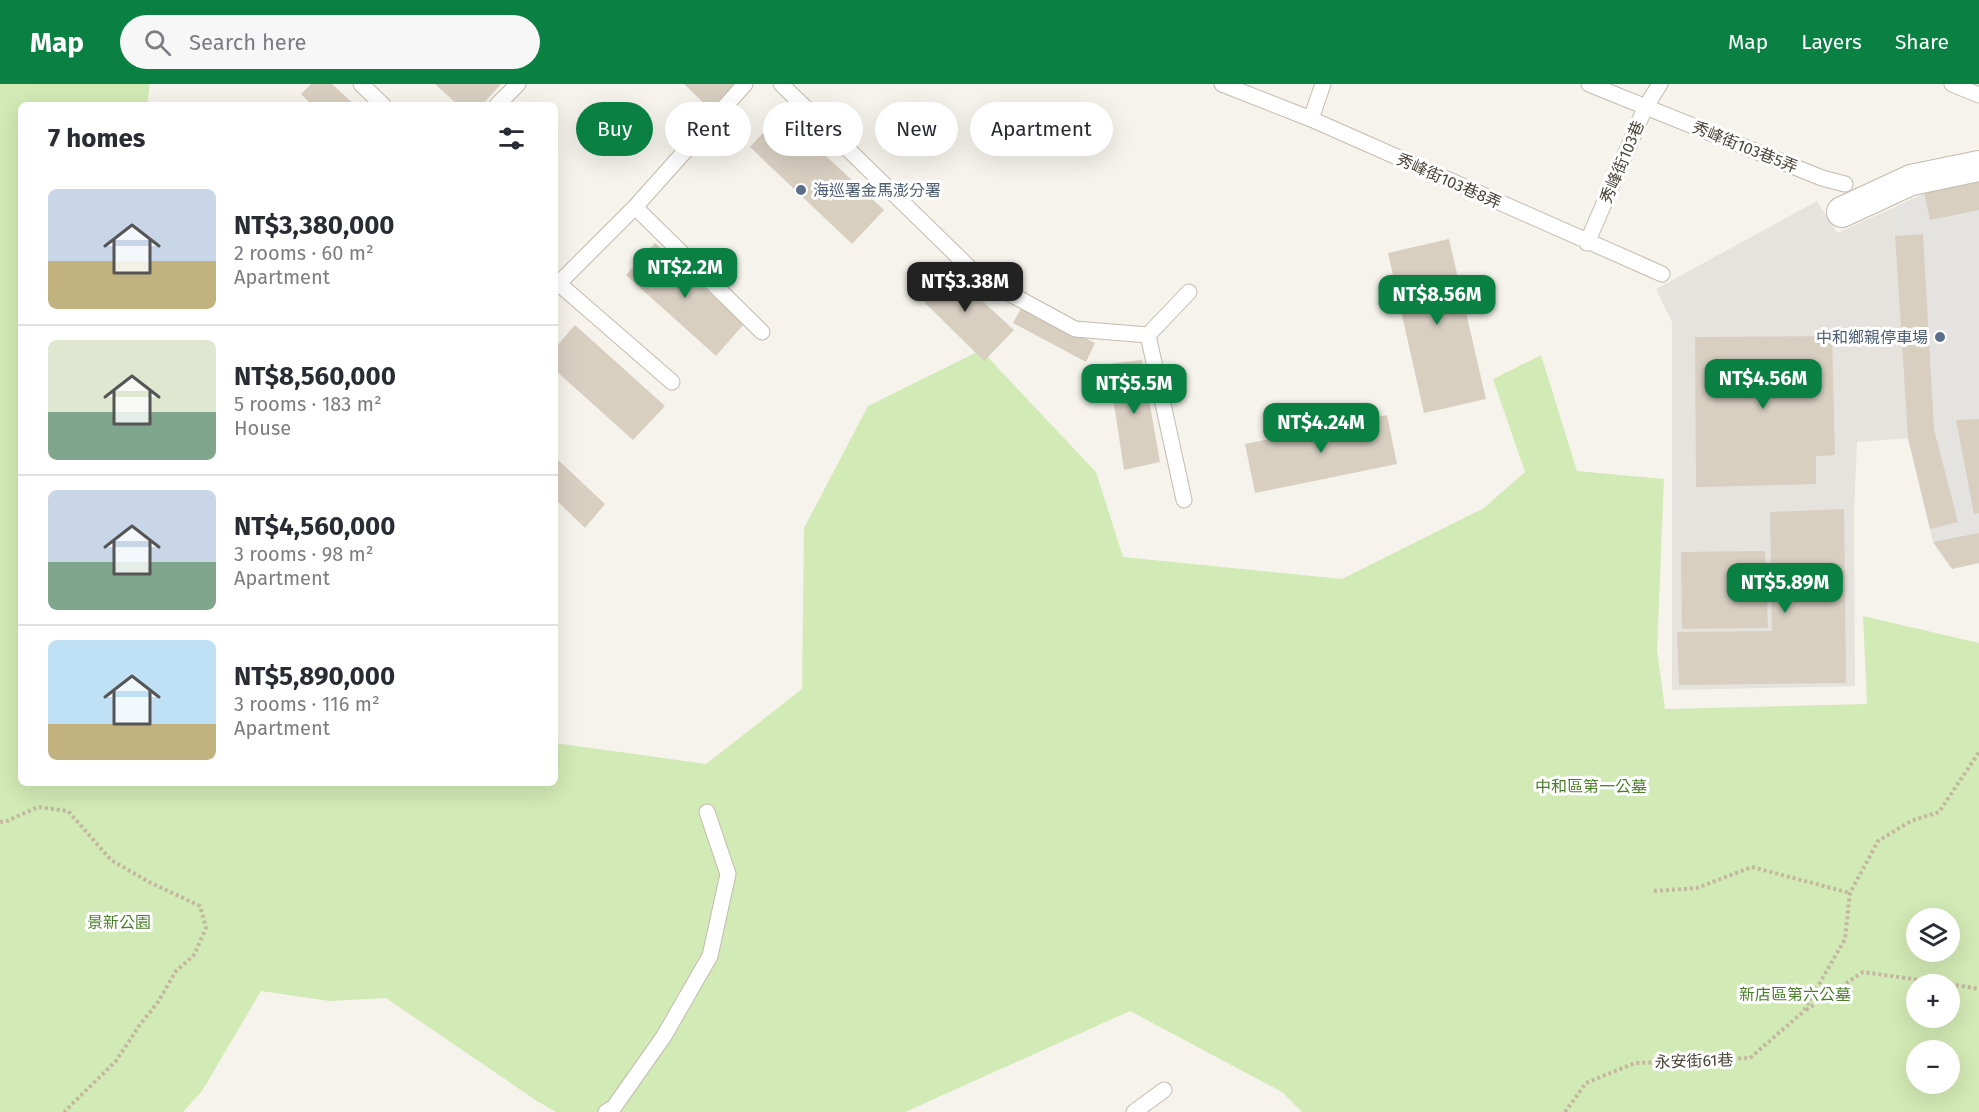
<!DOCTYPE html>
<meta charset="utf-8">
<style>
:root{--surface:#fff;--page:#f7f7f7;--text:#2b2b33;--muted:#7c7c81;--line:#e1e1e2;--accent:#0b8043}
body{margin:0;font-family:"Fira Sans","Noto Sans TC",sans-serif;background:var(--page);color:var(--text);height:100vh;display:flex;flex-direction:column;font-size:22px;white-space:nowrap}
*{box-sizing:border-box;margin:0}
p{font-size:20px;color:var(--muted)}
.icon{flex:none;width:33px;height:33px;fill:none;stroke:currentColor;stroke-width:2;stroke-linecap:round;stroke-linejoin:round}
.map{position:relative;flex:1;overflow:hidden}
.side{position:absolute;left:18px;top:18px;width:540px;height:684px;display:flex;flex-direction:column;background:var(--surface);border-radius:9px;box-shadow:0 6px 24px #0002}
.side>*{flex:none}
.hud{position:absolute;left:576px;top:18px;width:570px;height:54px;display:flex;gap:12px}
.fabs{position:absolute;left:1906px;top:824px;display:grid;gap:12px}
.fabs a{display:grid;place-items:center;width:54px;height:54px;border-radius:50%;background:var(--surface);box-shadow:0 6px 24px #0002;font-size:30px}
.price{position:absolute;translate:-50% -51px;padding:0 14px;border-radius:12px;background:var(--accent);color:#fff;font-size:20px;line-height:39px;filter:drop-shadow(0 2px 3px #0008)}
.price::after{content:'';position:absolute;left:50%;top:36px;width:18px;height:14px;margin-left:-9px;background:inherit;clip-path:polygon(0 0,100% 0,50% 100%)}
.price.current{background:#222;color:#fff}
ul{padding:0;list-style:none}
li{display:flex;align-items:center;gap:18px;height:150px;padding:0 30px}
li+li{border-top:2px solid var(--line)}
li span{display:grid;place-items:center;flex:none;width:168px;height:120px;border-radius:9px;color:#555}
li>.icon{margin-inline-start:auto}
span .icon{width:72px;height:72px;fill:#fffc;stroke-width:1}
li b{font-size:26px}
h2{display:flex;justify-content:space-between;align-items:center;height:72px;padding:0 30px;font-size:26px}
.tag{padding:0 21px;border-radius:27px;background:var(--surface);box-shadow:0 6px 24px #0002;font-size:21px;line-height:54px}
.tag.current{background:var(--accent);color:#fff}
header{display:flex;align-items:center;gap:36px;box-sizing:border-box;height:84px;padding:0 30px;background:var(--accent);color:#fff}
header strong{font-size:28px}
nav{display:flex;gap:33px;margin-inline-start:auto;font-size:21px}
.search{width:420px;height:54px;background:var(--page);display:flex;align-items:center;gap:15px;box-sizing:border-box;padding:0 21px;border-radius:33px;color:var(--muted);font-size:22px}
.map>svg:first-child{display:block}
.industrial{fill:#e6e2dd}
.green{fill:#d2eab5;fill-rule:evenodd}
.parking{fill:#e5e3e0}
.building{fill:#d8cfc1}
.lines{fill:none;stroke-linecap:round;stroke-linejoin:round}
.service-casing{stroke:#c2bbae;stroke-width:17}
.minor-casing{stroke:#c2bbae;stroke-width:32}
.path{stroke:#c4b79f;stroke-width:4;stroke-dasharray:3 3;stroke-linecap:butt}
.service{stroke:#fff;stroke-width:15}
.minor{stroke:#fff;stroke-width:30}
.service-dot{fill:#5c6f8a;stroke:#fff;stroke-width:2}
.labels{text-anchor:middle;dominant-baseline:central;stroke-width:6;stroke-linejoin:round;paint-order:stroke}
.street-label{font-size:16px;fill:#4b4439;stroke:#fff}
.service-label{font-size:16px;fill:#4e5e75;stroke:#fff;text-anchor:start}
.park-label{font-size:16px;fill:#4a7f2a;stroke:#fff}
</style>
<header>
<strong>Map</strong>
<div class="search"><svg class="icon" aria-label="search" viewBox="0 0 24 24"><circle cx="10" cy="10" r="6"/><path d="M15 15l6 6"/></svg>Search here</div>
<nav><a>Map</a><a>Layers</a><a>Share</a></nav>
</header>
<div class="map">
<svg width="1979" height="1028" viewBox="0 0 1979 1028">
<rect width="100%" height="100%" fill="#f6f3ec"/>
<path class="industrial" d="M1817,117L1837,149L1893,124L1908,354L1857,358L1854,428L1855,602L1672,606V238L1656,205Z"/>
<path class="green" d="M0,0H150L147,21H21V699H555V659L706,680L802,605L804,444L868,322L981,266L1096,388L1123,473L1342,495L1484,424L1525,388L1493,295L1541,271L1577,387L1664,395L1657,566L1665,625L1867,620L1863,532L1979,559V1028H1302L1282,1008L1130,927L905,1028H556L537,1017L386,914L330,917L261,907L202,1007L183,1028H0ZM1917,834H1950V867H1917ZM1917,900H1950V933H1917ZM1917,966H1950V999H1917Z"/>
<path class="parking" d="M1979,94V479L1952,485L1933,458L1908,354L1893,124L1924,109Z"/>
<path class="building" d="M311,0H332L355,21H312L301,10Z
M435,0H501L482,21H458Z
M684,0H737L713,28Z
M781,30L884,126L852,160L750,63Z
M1979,94V126L1930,136L1924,109Z
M1923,150L1934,345L1958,438L1930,445L1908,354L1895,152Z
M1449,155L1486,315L1424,329L1388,169Z
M655,159L744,240L716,272L626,191Z
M945,183L1014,246L984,277L915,209Z
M1023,221L1095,259L1086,278L1013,239Z
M575,241L665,322L633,356L555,286V264Z
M1832,252L1835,371L1816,372V400L1696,403L1695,253Z
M1142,276L1160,378L1124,386L1108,280Z
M1387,331L1397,380L1255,409L1245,360Z
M1979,335V429L1974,430L1956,336Z
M555,373L605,420L585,444L555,415Z
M1844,425L1846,599L1679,601L1677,548L1772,547L1770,428Z
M1979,449V479L1952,485L1933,458Z
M1765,467L1768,544L1682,545L1681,468Z"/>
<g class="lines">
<g class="service-casing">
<path id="service" d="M361,0L383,21
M781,0L979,193L1075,245L1148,251L1184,416
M1222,0L1311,35L1662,190
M1589,0L1822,94L1845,100
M1952,0L1979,11
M497,21L518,0
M1311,35L1323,0
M635,123L762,248
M1587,159L1645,24L1660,0
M558,199L672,298
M555,203L635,123L745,0
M1148,251L1189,208
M606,1028L614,1023L664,952L710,872L728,790L707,728
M1134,1028L1164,1006"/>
</g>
<g class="minor-casing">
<path id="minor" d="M1842,128L1911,96L1979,82"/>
</g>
<path class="path" d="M0,738L7,737L38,723L68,727L111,776L151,799L200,822L206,844L194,871L176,887L158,918L139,942L116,977L64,1028
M1654,807L1697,804L1752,783L1850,809
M1950,900L1979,905
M1806,926L1863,888L1948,900
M1565,1028L1586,999L1635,979L1750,974L1803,928L1845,855L1850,809L1878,757L1911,737L1939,728L1979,668"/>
<use href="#service" class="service"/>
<use href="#minor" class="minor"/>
</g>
<g class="service-dot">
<circle cx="801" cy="106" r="6"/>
<circle cx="1940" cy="253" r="6"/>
</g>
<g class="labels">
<g class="street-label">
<text transform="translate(1745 63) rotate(22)">秀峰街103巷5弄</text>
<text transform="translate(1622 78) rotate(-67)">秀峰街103巷</text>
<text transform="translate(1449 97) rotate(24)">秀峰街103巷8弄</text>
<text transform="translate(1694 977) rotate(-2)">永安街61巷</text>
</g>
<g class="service-label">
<text x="813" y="106">海巡署金馬澎分署</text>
<text x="1928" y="253" text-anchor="end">中和鄉親停車場</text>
</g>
<g class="park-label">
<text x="1591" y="702">中和區第一公墓</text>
<text x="119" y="838">景新公園</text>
<text x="1795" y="910">新店區第六公墓</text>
</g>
</g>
</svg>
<div class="fabs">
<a><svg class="icon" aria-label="layers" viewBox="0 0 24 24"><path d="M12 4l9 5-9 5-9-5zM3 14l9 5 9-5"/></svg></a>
<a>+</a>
<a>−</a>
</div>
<b class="price" style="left:685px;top:215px">NT$2.2M</b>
<b class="price current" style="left:965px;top:229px">NT$3.38M</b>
<b class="price" style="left:1437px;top:242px">NT$8.56M</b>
<b class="price" style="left:1763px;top:326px">NT$4.56M</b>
<b class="price" style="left:1134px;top:331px">NT$5.5M</b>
<b class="price" style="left:1321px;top:370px">NT$4.24M</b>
<b class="price" style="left:1785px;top:530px">NT$5.89M</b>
<div class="hud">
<a class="tag current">Buy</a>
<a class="tag">Rent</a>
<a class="tag">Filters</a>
<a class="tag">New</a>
<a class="tag">Apartment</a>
</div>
<section class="side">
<h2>7 homes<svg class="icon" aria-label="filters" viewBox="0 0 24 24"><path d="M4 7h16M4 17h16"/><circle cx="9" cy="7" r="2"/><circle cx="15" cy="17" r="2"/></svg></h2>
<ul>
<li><span style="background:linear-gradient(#c9d6e8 60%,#c2b280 0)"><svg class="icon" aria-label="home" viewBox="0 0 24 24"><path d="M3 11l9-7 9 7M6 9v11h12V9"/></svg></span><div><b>NT$3,380,000</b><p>2 rooms · 60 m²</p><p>Apartment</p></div></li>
<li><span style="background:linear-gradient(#dfe7d0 60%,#7fa58c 0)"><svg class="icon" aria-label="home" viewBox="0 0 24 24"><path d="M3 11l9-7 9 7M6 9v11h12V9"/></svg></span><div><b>NT$8,560,000</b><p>5 rooms · 183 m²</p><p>House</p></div></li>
<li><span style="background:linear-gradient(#c9d6e8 60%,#7fa58c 0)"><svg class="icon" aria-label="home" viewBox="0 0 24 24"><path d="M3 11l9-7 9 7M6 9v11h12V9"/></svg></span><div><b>NT$4,560,000</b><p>3 rooms · 98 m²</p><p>Apartment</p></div></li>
<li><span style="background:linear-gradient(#bfe0f5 70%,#c2b280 0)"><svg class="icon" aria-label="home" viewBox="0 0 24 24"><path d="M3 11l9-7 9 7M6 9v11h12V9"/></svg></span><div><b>NT$5,890,000</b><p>3 rooms · 116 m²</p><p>Apartment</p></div></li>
</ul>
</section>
</div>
